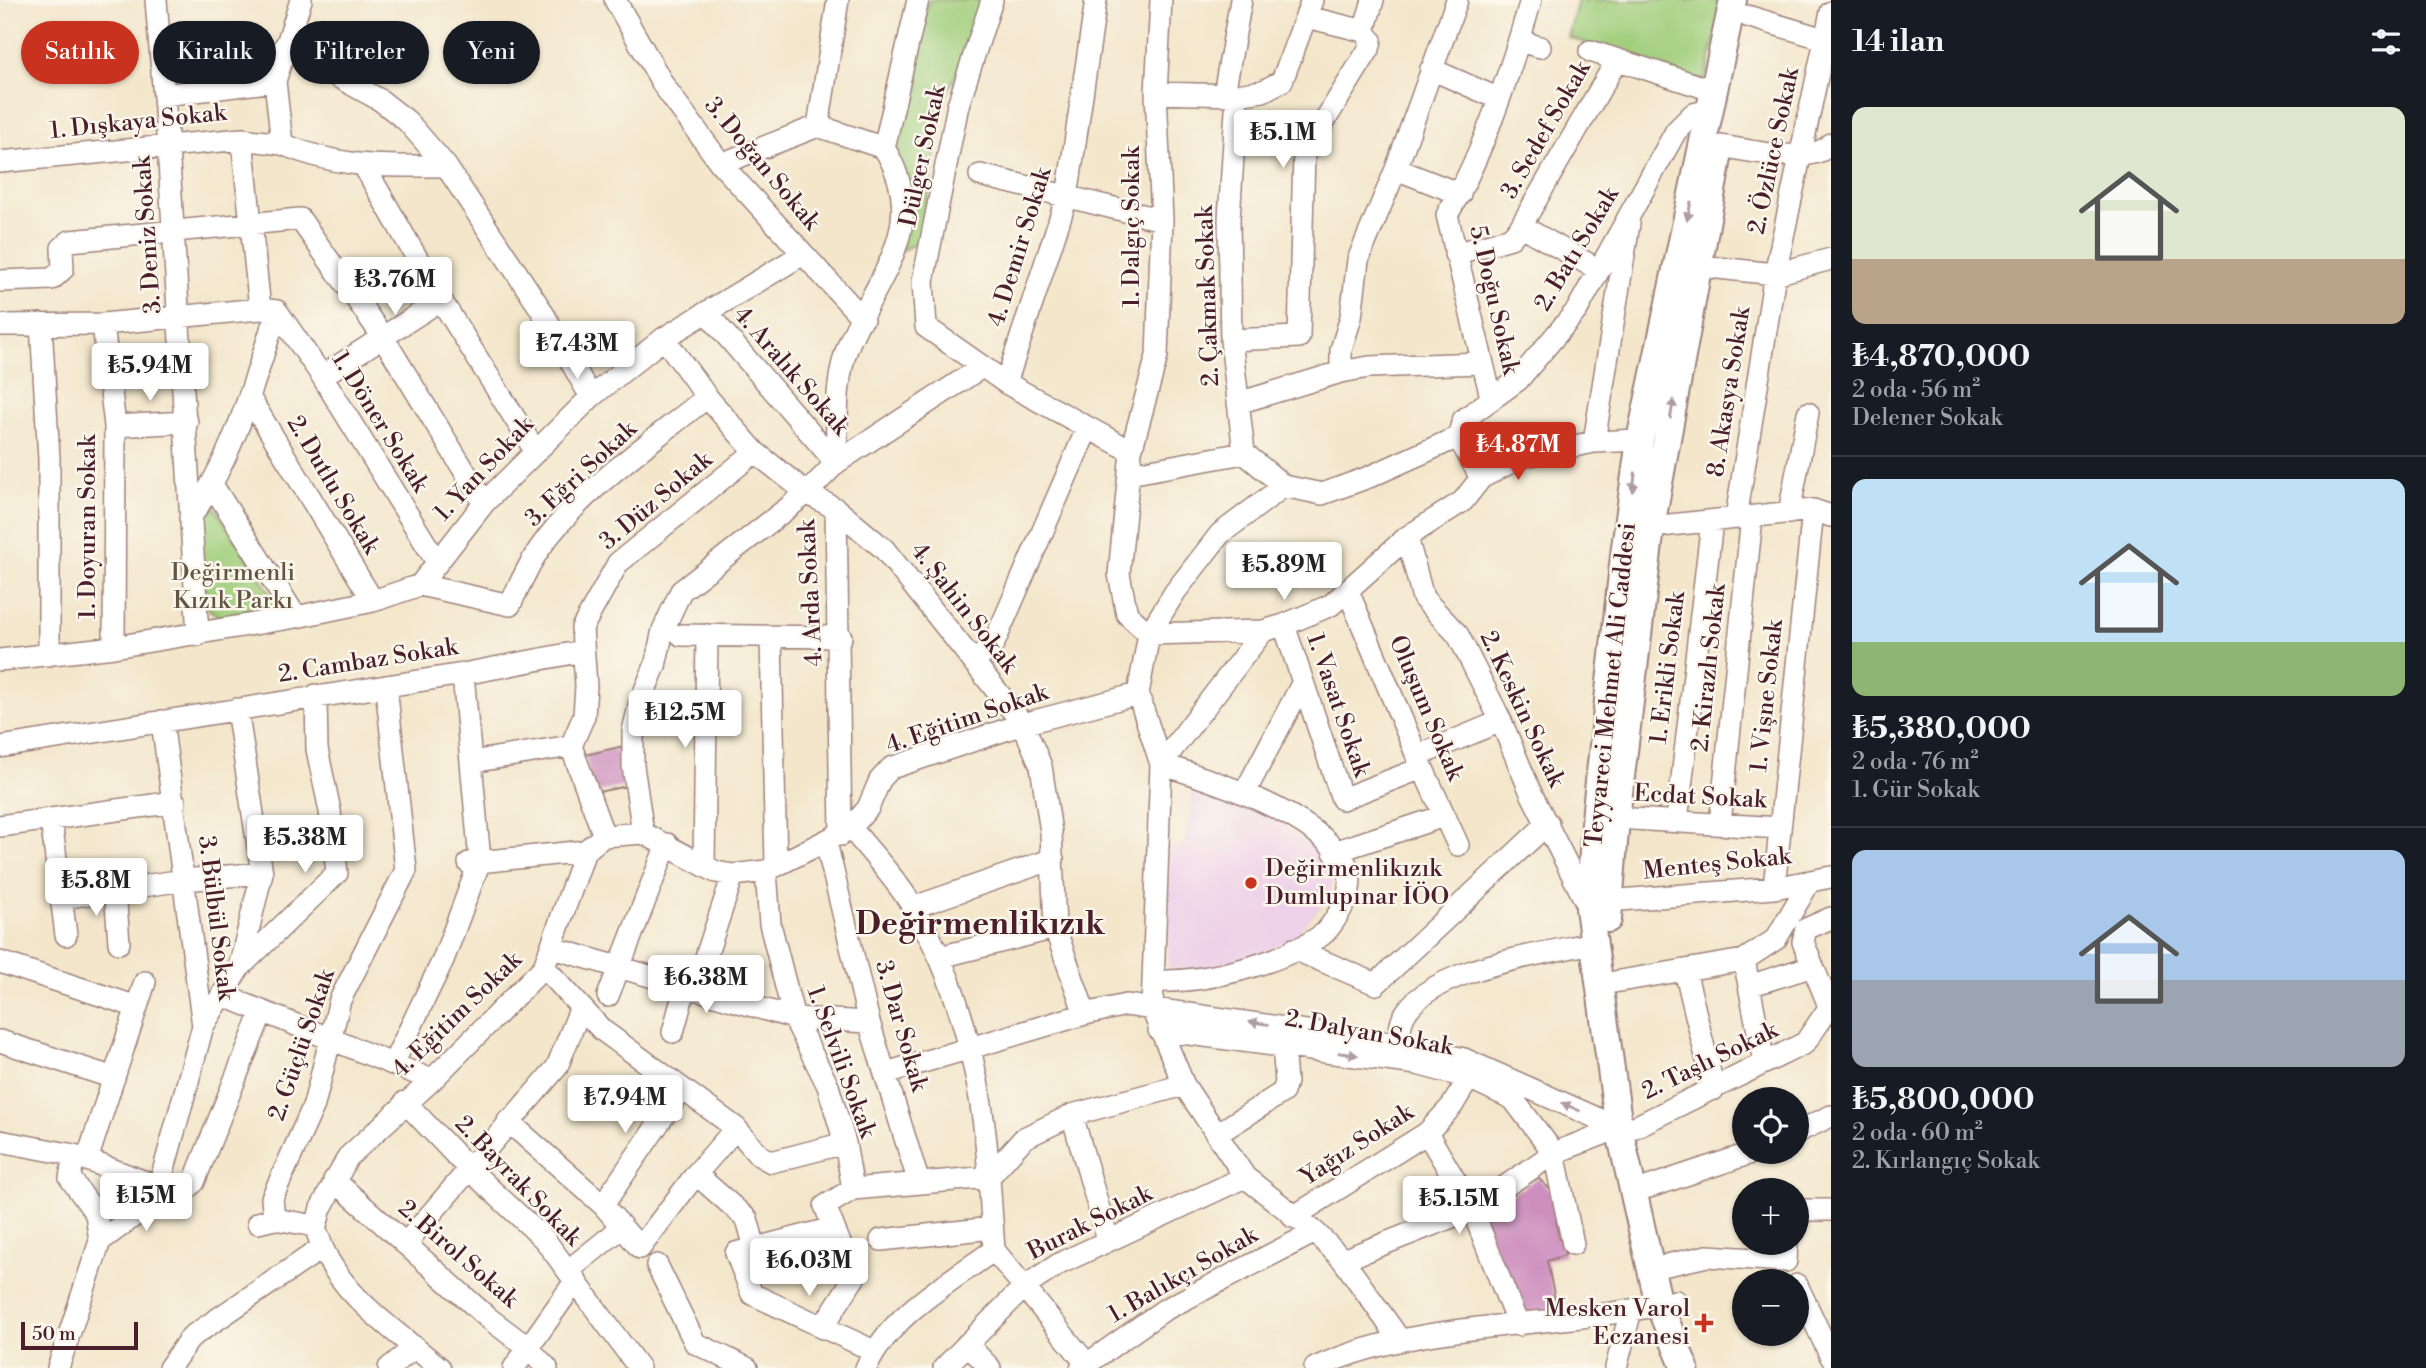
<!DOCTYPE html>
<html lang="tr">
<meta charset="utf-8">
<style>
:root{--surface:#171b24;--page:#242831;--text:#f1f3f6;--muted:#9ea1a6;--line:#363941;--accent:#c8321e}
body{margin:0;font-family:"Libre Bodoni",serif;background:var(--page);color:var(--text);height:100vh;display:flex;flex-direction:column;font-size:26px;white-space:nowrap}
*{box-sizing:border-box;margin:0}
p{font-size:23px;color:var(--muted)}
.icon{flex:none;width:38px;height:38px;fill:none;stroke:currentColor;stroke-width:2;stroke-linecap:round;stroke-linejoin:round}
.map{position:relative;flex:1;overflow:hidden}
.sheet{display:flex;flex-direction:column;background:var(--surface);width:595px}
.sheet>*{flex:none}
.top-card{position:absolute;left:21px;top:21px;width:665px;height:63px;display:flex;gap:14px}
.controls{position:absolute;left:1732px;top:1087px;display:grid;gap:14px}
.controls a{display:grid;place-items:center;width:77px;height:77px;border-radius:50%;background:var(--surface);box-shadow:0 2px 5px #0004;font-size:35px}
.scale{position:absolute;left:21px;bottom:18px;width:117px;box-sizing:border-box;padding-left:7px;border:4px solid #4a1f2b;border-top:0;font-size:19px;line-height:24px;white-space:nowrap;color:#4a1f2b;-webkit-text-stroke:5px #fbf7ec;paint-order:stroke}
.price{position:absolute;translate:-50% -60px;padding:0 16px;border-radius:7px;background:#fff;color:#222;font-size:23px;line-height:46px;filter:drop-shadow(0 2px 4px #0008)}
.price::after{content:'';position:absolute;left:50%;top:42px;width:21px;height:16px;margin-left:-10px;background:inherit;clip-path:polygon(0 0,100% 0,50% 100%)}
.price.selected{background:var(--accent);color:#fff}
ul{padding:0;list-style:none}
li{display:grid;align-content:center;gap:14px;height:371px;padding:0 21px}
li+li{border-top:2px solid var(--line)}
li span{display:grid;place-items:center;height:217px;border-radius:14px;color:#555}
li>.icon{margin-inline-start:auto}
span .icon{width:126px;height:126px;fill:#fffc;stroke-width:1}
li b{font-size:30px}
h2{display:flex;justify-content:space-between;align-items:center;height:84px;padding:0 21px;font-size:30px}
.chip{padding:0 24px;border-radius:32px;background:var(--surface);box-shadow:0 2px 5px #0004;font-size:24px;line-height:63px}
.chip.selected{background:var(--accent);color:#fff}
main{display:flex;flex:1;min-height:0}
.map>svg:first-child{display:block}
.built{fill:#eed0e8}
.green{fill:#a0ce7c;stroke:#757654;stroke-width:2}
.building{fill:#ce8fbf}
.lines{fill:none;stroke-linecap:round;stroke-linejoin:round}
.minor-casing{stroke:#9e827b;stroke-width:24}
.major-casing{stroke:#9e827b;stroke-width:30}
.minor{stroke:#fff;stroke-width:21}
.major{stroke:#fff;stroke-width:26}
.oneway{fill:#ae9aa0}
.poi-dot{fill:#c8321e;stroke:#fbf7ec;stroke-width:2.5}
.labels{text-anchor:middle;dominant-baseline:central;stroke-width:5;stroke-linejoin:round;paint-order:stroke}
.street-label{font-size:24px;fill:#4a1f2b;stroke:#fbf7ec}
.park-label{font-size:24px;fill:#645443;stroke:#fbf7ec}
.poi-label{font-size:24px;fill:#4a1f2b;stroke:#fbf7ec;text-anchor:start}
.district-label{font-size:32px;font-weight:bold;fill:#4a1f2b;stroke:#fbf7ec}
</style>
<main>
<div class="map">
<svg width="1831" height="1368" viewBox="0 0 1831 1368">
<rect width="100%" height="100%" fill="#fbf7ec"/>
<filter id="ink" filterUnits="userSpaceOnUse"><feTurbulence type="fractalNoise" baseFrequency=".0143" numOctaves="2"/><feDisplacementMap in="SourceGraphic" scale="14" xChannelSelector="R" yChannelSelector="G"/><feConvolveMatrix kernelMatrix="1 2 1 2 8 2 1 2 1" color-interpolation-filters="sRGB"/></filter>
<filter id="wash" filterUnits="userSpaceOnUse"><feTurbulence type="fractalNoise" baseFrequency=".00686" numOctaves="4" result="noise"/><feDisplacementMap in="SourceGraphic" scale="28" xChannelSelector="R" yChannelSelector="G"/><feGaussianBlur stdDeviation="1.57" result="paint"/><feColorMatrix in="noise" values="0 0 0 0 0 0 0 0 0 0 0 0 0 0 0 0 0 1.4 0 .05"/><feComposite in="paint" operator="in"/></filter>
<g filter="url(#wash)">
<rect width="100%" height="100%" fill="#f3e6cb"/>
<path class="built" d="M1194,783L1263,810L1338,866L1327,900L1292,939L1253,956L1201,969L1168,968L1170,847H1184Z"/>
<path class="green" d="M929,0H985L974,35L944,100L920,242L900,251L906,181L895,148Z
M1578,0H1723L1705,82L1568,37Z
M214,506L279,607L221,618L207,608L199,527Z"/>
<g id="blocks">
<path class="building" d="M624,746L632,785L593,793L585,755Z
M1538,1178L1554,1193L1557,1229L1565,1255L1547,1261L1557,1309L1525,1318L1480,1214Z"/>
</g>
</g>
<g filter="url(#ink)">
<use href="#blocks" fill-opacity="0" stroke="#9e827b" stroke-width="2"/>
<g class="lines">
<g class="minor-casing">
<path id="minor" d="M156,0L168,146L198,635
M301,0L275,81L282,144C342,169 382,166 446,166L540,308L591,397
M615,0L664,86L721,164L863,319
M992,0L958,105L923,281L926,327L1006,383L1131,451
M1161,0L1156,93L1162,220L1157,356L1131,451L1119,574L1127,614L1149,634L1263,631L1284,625L1331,605L1407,537L1463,501L1481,478L1521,457L1594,442L1640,440
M1457,0L1396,169L1358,260L1351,317L1341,350V372L1369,367L1481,363
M1747,16L1831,41
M1307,17L1364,31
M1519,41L1540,47
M284,47L380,100L407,121L446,166
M1590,51L1715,91
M1431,69L1497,98
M1156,93L1237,95
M1224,94L1241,0
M164,95L275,81
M1720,146C1749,150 1810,166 1831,144
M884,148L918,0
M0,162L242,139L282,144
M721,164L818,126L838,0
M364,166L441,300L534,449
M1396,169L1460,194
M980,175L1162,220
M1521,226L1617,60
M1455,254L1511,238L1521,226L1599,270
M1699,266L1775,274L1831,259
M0,281L52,279L63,269L62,248L70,241L300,219L383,337L484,503
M277,311L322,376L437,562
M707,313L836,463L982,367
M41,324L49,459V655
M103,324L115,426L114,647
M0,325L103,324L260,309
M664,338L707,397L755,452L807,493L836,509L884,549L1023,724L1041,766L1051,832L1055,928L1085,1014L1126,1005L1397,1044L1464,1059L1619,1128L1635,1127L1805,1043L1831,1005
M1231,340L1299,337L1304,154L1369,49L1371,40L1364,31L1373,0
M322,376L441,300
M1006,383L1067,197L1096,0
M249,397L373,601
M1491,397L1447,215C1482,157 1512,66 1531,0
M1238,403L1341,372
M115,426L187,422
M1594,442L1629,224
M1244,453L1231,340L1229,219L1237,95L1263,91L1282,81L1312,0
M1129,474L1244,453L1284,486L1322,494L1369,477L1458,437
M1481,478L1458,437L1463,420L1518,380L1577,310L1676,131L1693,114L1711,110
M213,486L296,617
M1284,486L1220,534L1175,592L1149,634L1138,694L1161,764L1152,1009L1184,1085L1245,1177L1315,1232L1343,1260L1400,1340
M836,509L841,835
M1789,513L1808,413
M190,518C234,457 254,382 277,311L260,309L242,139
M1736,518L1775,274L1831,12
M1651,527L1813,510L1831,516
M1407,537L1423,598L1458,635L1501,721L1531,793L1589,908
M420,585L484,503L591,397L664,338L803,254
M1348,591L1417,756L1458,845
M1284,625L1342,799L1422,768
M681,635L841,637
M771,637L776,866
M0,660L114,647L296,617L373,601L420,585L510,605C519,586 528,565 540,548C579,492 654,440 707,397
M974,663L994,643L1087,429
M237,709L262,873L239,968
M0,747L463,674L583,651
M1417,756L1501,721
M471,762L571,746
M1244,794L1303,682
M1616,818L1780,828
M51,820L66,935
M1677,821L1712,521
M1720,824L1752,517
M0,826L175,802
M851,828C872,854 897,880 914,909C962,986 983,1087 989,1177
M643,833L633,766V731L640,702L655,666L663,630L681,591L807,493L836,463C838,425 834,382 848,346C876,277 932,226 884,148L818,126
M604,836L571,746L584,716L586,686L582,628L618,563L755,452
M826,842L869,1022L919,1183
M1334,852L1444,816
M469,863L585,851
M704,865L707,635
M766,871L770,924L794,1018L828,1086L845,1143L853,1189L989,1177L994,1250L1086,1363
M1774,888L1813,510
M115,890L119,943
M61,898L184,880L262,873
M1607,901L1774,888L1831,877
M914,907L1053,859
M553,948L794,1018L869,1022
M1294,949L1376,984L1548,823
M940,957L1055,928
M0,962L137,1007
M544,967L602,1030L736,1128L759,1155L771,1162L845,1143
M1685,970L1714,1089
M1155,981C1205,983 1280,964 1322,935C1332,927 1340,911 1346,900C1350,890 1352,874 1346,864C1315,813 1215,781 1161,764L1263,631
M1614,982L1744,960
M1749,986L1813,966
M695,990L733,875
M222,995L432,1080
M608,996L667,844
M1829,1006L1803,942L1806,929L1831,918
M203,1026L239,968L337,873L330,811L317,749L316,695
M1159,1030L1417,1064L1469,1078L1513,1099L1554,1153L1619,1128
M673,1032L685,988
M0,1041L114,1078
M1397,1044C1399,1036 1400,1025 1403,1018C1425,969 1543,954 1592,943
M1764,1062L1744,960L1776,939L1810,881
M393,1064L443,960L480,861L463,674
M886,1073L1085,1014
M405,1102L468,1168L545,1240L639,1368
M1072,1115L1108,1240
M508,1121L603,1205L640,1248L696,1174L736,1128
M1797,1132L1831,1116
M1427,1133L1472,1209L1518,1325
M1217,1134L1283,1092L1286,1082L1283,1045
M0,1141L74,1155L172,1192
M87,1160L145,982
M696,1174L747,1219L755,1248
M989,1177L1024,1138L1072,1115L1184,1085
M334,1180L487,1317L527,1347L547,1368
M1649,1187L1754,1152
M160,1201L159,1187L203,1026L162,721
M603,1205L682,1089
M1797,1210H1831
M1293,1217L1427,1133L1452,1106L1469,1078
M274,1219L272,1198L314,1105L340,1000L406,870L386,686
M258,1223L274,1219L316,1226
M316,1226L321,1208L348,1157L432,1080L544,967L585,851L604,836L643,833L716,872L733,875L766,871L851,828L868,808L880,780L891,768L1023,724L1138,694
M834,1228L736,1253L752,1294L874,1351
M318,1235C334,1292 397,1332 440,1368
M881,1240L992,1228
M100,1241L145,1208L180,1196L194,1182L262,1012
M405,1244L557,1067L581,1007
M1343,1260L1472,1209L1554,1153L1573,1244
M657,1265L695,1343L747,1368
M1667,1265L1707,1256L1786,1261L1787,1242
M569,1270L620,1229
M1797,1285L1831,1357
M822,1328L854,1278L825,1206L853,1189
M967,1344L990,1368
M58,1368L100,1241L96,1214L70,1178L74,1155
M169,1368L191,1337L322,1248
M389,1368L415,1347
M514,1368L576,1280
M866,1368C891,1314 947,1284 994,1250
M944,1368L1024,1287L1059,1264L1245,1177
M1081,1368L1164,1310L1315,1232
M1315,1368C1427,1317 1558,1330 1676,1301
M1616,1368L1631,1310"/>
</g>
<g class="major-casing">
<path id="major" d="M1608,919L1616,818L1651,527L1718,158
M1685,1368L1659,1305L1619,1128L1589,908L1596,809L1625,547L1640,440L1733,0"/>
</g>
<use href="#minor" class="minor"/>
<use href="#major" class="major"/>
</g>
<defs><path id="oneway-solid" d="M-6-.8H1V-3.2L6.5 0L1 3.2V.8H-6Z" transform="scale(1.75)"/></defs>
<g class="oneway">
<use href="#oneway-solid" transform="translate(1689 211) rotate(102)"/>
<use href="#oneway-solid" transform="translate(1672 409) rotate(-80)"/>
<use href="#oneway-solid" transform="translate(1634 482) rotate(98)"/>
<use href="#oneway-solid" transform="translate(1259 1023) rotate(-171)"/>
<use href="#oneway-solid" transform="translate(1348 1054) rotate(8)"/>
<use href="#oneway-solid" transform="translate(1571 1107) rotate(-156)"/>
</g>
</g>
<g class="poi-dot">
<circle cx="1251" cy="883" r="7"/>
<path d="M1700.5 1312.5h7v7h7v7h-7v7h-7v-7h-7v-7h7z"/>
</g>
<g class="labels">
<g class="street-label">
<text transform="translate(138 122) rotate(-6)">1. Dışkaya Sokak</text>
<text transform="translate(1546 130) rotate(-60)">3. Sedef Sokak</text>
<text transform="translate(1774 151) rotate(-78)">2. Özlüce Sokak</text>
<text transform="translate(923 156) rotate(-78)">Dülger Sokak</text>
<text transform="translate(762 164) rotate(50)">3. Doğan Sokak</text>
<text transform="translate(1132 227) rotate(-90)">1. Dalgıç Sokak</text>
<text transform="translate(148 235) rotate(-94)">3. Deniz Sokak</text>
<text transform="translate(1020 247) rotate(-73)">4. Demir Sokak</text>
<text transform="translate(1577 249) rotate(-59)">2. Batı Sokak</text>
<text transform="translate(1208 296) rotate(-92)">2. Çakmak Sokak</text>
<text transform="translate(1494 300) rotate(77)">5. Doğu Sokak</text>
<text transform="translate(791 371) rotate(49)">4. Aralık Sokak</text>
<text transform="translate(1729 392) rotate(-81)">8. Akasya Sokak</text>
<text transform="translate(380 422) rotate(58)">1. Döner Sokak</text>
<text transform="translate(484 469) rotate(-47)">1. Yan Sokak</text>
<text transform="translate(581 474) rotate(-43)">3. Eğri Sokak</text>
<text transform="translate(333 485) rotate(59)">2. Dutlu Sokak</text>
<text transform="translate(656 501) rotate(-40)">3. Düz Sokak</text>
<text transform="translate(88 527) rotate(-90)">1. Doyuran Sokak</text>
<text transform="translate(811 593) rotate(-93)">4. Arda Sokak</text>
<text transform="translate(964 608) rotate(52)">4. Şahin Sokak</text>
<text transform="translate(368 661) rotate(-9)">2. Cambaz Sokak</text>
<text transform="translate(1668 668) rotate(-83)">1. Erikli Sokak</text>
<text transform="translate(1709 668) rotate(-84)">2. Kirazlı Sokak</text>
<text transform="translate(1611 685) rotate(-84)">Teyyareci Mehmet Ali Caddesi</text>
<text transform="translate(1767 696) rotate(-84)">1. Vişne Sokak</text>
<text transform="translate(1338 705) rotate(71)">1. Vasat Sokak</text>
<text transform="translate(1426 708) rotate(67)">Oluşum Sokak</text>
<text transform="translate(1522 709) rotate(65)">2. Keskin Sokak</text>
<text transform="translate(967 719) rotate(-19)">4. Eğitim Sokak</text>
<text transform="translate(1700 797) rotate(3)">Ecdat Sokak</text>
<text transform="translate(1717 864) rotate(-6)">Menteş Sokak</text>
<text transform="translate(216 918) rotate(83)">3. Bülbül Sokak</text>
<text transform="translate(457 1015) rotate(-44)">4. Eğitim Sokak</text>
<text transform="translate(901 1026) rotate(74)">3. Dar Sokak</text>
<text transform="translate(1369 1033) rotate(10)">2. Dalyan Sokak</text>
<text transform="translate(302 1045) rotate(-71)">2. Güçlü Sokak</text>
<text transform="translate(1710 1061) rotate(-26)">2. Taşlı Sokak</text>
<text transform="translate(841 1062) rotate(70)">1. Selvili Sokak</text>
<text transform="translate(1357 1145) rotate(-33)">Yağız Sokak</text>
<text transform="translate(518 1181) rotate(46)">2. Bayrak Sokak</text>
<text transform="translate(1090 1223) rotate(-27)">Burak Sokak</text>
<text transform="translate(458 1254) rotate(41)">2. Birol Sokak</text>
<text transform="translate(1183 1275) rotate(-30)">1. Balıkçı Sokak</text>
</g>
<g class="park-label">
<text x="233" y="573">Değirmenli<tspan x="233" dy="28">Kızık Parkı</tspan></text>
</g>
<g class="poi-label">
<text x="1265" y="869">Değirmenlikızık<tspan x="1265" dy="28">Dumlupınar İÖO</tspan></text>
<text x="1690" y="1309" text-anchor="end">Mesken Varol<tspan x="1690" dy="28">Eczanesi</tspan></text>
</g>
<g class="district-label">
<text x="980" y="924">Değirmenlikızık</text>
</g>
</g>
</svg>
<div class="controls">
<a><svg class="icon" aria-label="locate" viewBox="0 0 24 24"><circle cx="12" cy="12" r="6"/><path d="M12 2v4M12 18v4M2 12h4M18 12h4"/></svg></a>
<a>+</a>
<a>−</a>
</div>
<div class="scale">50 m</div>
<b class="price" style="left:1283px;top:170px">₺5.1M</b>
<b class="price" style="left:395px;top:317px">₺3.76M</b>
<b class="price" style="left:577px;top:381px">₺7.43M</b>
<b class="price" style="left:150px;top:403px">₺5.94M</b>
<b class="price selected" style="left:1518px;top:482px">₺4.87M</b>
<b class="price" style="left:1284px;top:602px">₺5.89M</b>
<b class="price" style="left:685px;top:750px">₺12.5M</b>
<b class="price" style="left:305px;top:875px">₺5.38M</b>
<b class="price" style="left:96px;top:918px">₺5.8M</b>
<b class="price" style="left:706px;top:1015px">₺6.38M</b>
<b class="price" style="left:625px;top:1135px">₺7.94M</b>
<b class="price" style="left:146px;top:1233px">₺15M</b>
<b class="price" style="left:1459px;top:1236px">₺5.15M</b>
<b class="price" style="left:809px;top:1298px">₺6.03M</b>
<div class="top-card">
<a class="chip selected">Satılık</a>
<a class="chip">Kiralık</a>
<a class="chip">Filtreler</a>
<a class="chip">Yeni</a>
</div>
</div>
<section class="sheet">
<h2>14 ilan<svg class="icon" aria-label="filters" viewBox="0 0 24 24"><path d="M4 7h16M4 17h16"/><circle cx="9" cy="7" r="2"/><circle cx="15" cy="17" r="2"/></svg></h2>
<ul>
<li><span style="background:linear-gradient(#dfe7d0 70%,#b9a48a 0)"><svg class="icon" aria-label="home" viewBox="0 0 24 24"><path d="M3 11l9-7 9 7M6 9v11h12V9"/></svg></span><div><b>₺4,870,000</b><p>2 oda · 56 m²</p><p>Delener Sokak</p></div></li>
<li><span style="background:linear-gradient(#bfe0f5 75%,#8fb573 0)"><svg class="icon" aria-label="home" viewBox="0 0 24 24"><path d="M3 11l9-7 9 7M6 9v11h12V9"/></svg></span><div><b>₺5,380,000</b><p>2 oda · 76 m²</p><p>1. Gür Sokak</p></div></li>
<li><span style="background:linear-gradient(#a9c7e8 60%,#9aa5b1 0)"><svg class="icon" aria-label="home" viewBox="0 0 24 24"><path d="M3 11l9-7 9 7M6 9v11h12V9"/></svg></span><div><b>₺5,800,000</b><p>2 oda · 60 m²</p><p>2. Kırlangıç Sokak</p></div></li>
</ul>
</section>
</main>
